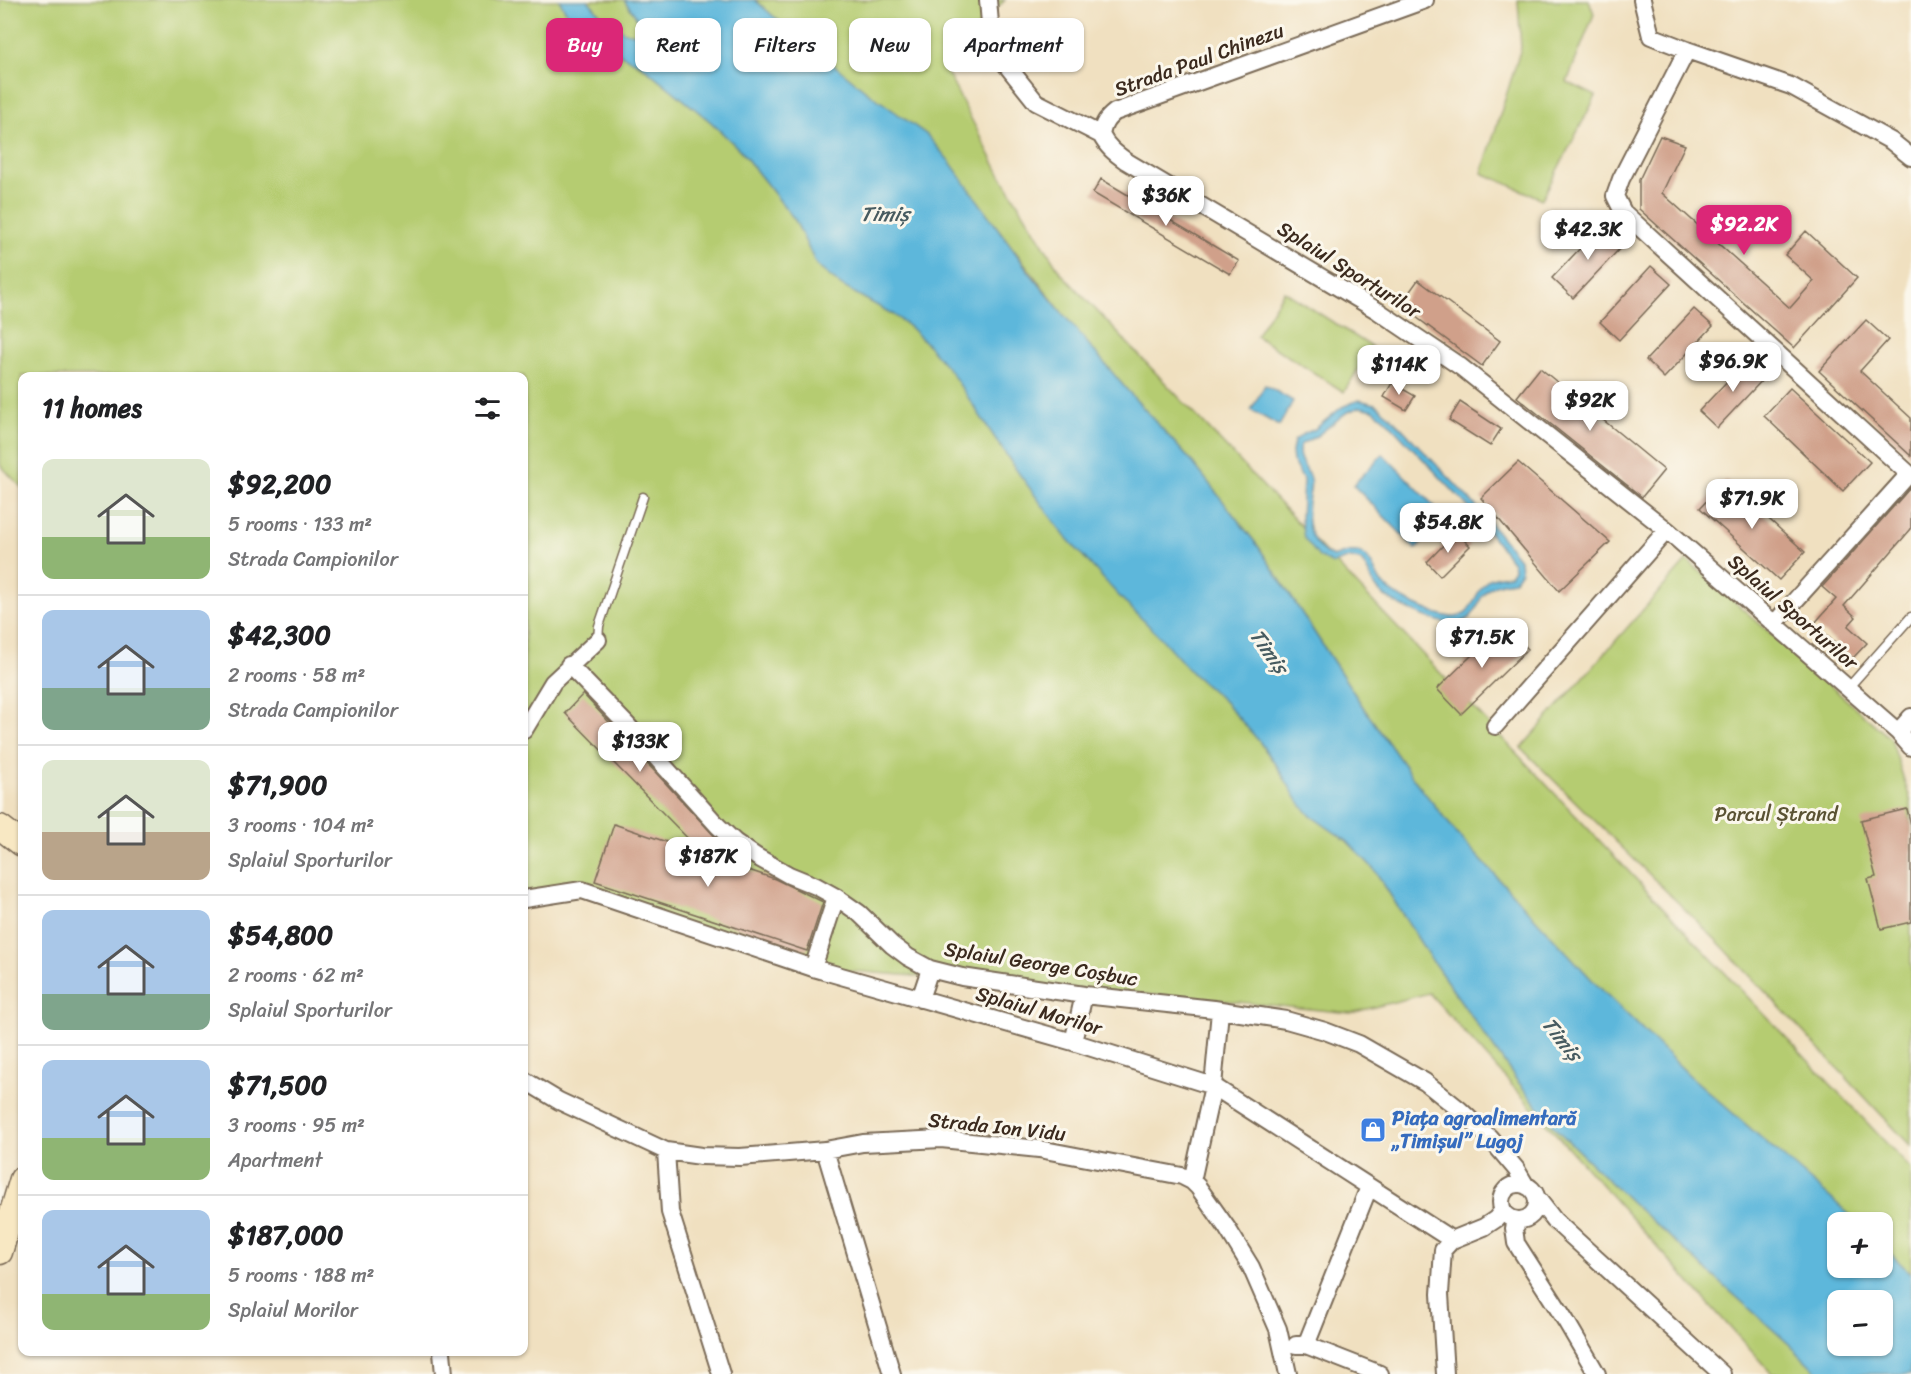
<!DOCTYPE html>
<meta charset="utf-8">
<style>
:root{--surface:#fff;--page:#f2f2f2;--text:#202124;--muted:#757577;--line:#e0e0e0;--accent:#db2777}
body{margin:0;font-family:Sriracha,sans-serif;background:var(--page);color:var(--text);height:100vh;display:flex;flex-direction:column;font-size:22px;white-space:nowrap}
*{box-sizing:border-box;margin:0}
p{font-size:20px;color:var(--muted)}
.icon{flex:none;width:33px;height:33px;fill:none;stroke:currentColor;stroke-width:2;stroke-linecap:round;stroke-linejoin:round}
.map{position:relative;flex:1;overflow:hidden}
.details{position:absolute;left:18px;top:372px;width:510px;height:984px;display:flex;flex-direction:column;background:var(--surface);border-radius:12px;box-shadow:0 2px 4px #0004}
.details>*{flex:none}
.top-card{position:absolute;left:546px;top:18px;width:570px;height:54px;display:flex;gap:12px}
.tools{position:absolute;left:1827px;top:1212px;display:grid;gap:12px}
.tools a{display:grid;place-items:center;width:66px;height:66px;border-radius:12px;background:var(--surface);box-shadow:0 2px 4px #0004;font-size:30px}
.price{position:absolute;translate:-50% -51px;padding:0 14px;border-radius:12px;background:#fff;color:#222;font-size:20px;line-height:39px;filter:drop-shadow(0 2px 3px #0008)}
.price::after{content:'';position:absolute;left:50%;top:36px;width:18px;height:14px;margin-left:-9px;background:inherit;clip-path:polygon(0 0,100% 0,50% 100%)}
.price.active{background:var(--accent);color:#fff}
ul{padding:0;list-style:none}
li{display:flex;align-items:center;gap:18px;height:150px;padding:0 24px}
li+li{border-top:2px solid var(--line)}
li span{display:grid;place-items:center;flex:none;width:168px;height:120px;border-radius:12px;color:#555}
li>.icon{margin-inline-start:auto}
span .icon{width:72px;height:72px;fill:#fffc;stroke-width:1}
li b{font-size:26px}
h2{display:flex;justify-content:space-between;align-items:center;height:72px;padding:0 24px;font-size:26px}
.chip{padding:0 21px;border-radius:12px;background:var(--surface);box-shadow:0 2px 4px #0004;font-size:21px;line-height:54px}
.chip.active{background:var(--accent);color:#fff}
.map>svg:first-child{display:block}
.green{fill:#b5cc71;stroke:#787b48;stroke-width:1.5}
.water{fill:#5db7db;stroke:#4c707c;stroke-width:1.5;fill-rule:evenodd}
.building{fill:#d0a08a}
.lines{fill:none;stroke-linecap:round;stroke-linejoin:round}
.lane-casing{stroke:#7a6a57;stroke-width:11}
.street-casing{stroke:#7a6a57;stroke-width:20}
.secondary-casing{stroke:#7a6a57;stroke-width:27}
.lane{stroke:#fff;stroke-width:8}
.street{stroke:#fff;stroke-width:16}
.secondary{stroke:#f8e8c3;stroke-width:24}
.labels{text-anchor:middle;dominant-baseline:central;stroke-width:6;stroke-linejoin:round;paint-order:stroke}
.street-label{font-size:20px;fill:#3b2a1e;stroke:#fbf7ec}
.park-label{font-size:20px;fill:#5a5233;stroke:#fbf7ec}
.shop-label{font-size:20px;font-weight:bold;fill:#366cbe;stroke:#fbf7ec;text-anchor:start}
.water-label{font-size:21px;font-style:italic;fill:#475b60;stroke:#fbf7ec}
</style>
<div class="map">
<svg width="1911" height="1374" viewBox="0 0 1911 1374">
<rect width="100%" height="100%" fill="#fbf7ec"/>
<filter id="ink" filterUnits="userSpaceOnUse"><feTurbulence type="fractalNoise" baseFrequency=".0167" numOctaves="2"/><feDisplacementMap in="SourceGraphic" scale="12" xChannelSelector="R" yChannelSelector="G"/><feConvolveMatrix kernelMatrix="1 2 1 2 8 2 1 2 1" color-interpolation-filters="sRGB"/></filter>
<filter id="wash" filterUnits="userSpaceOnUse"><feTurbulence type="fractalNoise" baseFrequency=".008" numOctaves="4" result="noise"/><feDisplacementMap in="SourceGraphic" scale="24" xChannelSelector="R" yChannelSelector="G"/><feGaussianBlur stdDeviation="1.35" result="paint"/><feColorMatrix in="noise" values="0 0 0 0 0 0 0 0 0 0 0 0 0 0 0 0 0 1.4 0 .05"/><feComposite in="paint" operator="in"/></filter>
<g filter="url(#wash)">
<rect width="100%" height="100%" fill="#f0e0c0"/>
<path class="green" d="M0,0H559L576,27L588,38L641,65L711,122L740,150L795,220L817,266L842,286L894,315L911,328L927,344L951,371L1015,468L1193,674L1223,700L1259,741L1311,816L1347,841L1374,869L1429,956L1515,1078L1556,1129L1631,1202L1789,1344L1819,1374H1772L1429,993L1351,1013L1217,1000L813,968L582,890L524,899V376H22V488L0,465Z
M588,0H624L633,12L641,27L635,34C614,32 601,16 588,0Z
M755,0H1005L942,63L1000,174L1060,272L1911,1169V1274L1883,1246L1882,1222H1858L1689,1075L1595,983L1458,835L1416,782L1365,710L1258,546L1193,463L1127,390L1063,314L927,135L866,91L772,15Z
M1518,0H1589L1594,14L1567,82L1596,96L1542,199L1482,173L1521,48Z
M1284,291L1372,347L1344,392L1256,336Z
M1687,560L1891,739L1911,802V1146L1721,945L1521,748Z"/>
<path class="water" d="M559,0H588C601,16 614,32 635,34L641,27L633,12L624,0H755L772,15L866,91L927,135L950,162L1030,273L1063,314L1127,390L1193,463L1258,546L1365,710L1416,782L1458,835L1595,983L1689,1075L1858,1222H1838V1268H1882L1883,1246L1911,1274V1374H1819L1789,1344L1631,1202L1556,1129L1515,1078L1429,956L1374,869L1347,841L1311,816L1298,801L1277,766L1259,741L1223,700L1193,674L1161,638L1119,596L1064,535L1015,468L951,372L927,344L911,328L894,315L842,286L817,266L795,220L740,150L711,122L641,65L588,38L576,27ZM1882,1300V1346H1838V1300Z
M1265,385L1293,401L1279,426L1251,410Z
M1359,400L1375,404L1390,416L1479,509L1520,560L1521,571L1514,581C1499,583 1487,585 1480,600C1478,606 1476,611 1471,616C1469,619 1463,622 1459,623C1441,627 1392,604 1379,591C1370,582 1369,568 1360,560L1350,558L1333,564L1319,557L1304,538L1301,519L1303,480L1293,462L1292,452L1294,441L1304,434L1315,429L1342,407ZM1360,407L1373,410L1386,420L1474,513L1513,563L1514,569L1510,575C1503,576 1494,576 1488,580C1474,591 1473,619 1451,617C1434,615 1391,596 1381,582C1375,574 1373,561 1364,555C1354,548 1343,554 1333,557C1311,547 1305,525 1308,502C1309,495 1312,487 1310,479C1307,465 1296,462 1300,445L1318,435L1346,413Z
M1383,454L1447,519L1416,549L1353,485Z"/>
<g id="blocks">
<path class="building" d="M1660,136L1685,145L1662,193L1790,308L1814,281L1785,255L1806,231L1857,278L1794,348L1639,209V180Z
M1101,179L1239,261L1230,274L1093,193Z
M1603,224L1624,244L1573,298L1552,278Z
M1651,266L1671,284L1619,340L1600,322Z
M1418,280L1500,341L1482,366L1400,305Z
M1694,309L1713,326L1664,378L1646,360Z
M1866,320L1888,340L1860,371L1911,418V456L1819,371Z
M1749,358L1767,375L1717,428L1699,411Z
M1540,368L1664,470L1642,497L1517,397Z
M1392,383L1415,396L1406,410L1384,397Z
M1790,388L1870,462L1843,491L1764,416Z
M1460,402L1501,429L1490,446L1449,420Z
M1518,462L1610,542L1559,591L1481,498Z
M1726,480L1805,552L1779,580L1700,508Z
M1911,487V529L1844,606L1856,617L1848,626L1867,643L1853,658L1814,624L1836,599L1822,587Z
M1456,532L1470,546L1440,576L1427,562Z
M1504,624L1528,649L1461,714L1437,689Z
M583,694L719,841L704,855L565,713Z
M1907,809L1911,825V922L1881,929L1868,879L1876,877L1861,820Z
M614,824L775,879L823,902L807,951L595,881Z"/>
</g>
</g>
<g filter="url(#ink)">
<use href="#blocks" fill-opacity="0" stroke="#7a6a57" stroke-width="1.5"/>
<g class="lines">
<g class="lane-casing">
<path id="lane" d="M598,640L599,626L643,497
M1848,688L1911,617"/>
</g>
<g class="street-casing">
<path id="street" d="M988,0L992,47L1036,102L1101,135
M1642,0L1651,36L1687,50L1791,86L1891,141L1911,157
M1687,50L1621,179L1615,196L1623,212L1909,474L1774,624
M1101,135C1107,147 1115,153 1126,161L1378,311L1461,367L1667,530L1898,732L1911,747
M1101,135C1103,124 1106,119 1115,112L1425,0
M569,665L628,726L718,826L735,842L757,857L789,875L816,886L836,897L859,913L892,945L908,957L930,969L962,977L1084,995L1214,1009L1286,1020L1325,1031L1359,1044L1425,1082L1460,1110L1489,1137L1516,1169L1526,1186
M1495,726L1667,530
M524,730L553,682L598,640
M1898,732L1911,717
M524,899L582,890L813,968L1073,1042L1213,1086L1452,1240
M813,968L836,897
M920,999L930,969
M1073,1042L1084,995
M524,1080L559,1101L666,1151L701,1156L740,1157L825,1150L863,1143L941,1139L1039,1149L1182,1176L1192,1181L1198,1187L1227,1228L1251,1267L1278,1329L1288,1374
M825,1150L892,1374
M666,1151L670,1212L721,1374
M1192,1181L1213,1086L1220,1011
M1501 1202a18 18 0 1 1 36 0a18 18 0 1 1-36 0Z
M1537,1198L1554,1220L1722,1374
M1519,1221L1514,1228L1516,1243L1566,1321L1597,1374
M1296,1345H1306L1380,1374
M1306,1345L1367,1192
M442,1352L444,1374
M1445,1374L1440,1294L1443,1250L1452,1240L1484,1227L1496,1219L1503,1210"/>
</g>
<g class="secondary-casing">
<path id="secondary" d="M0,827L22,844
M0,1252L22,1179"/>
</g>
<use href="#lane" class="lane"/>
<use href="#street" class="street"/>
<use href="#secondary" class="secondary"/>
</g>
</g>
<defs>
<g id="shop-square" transform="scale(1.35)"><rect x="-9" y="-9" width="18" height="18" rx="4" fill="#3f7fe0" stroke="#fbf7ec"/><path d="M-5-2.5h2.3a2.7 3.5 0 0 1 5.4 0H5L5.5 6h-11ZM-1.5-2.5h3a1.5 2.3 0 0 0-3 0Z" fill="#fff"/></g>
</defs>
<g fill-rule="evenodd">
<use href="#shop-square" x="1373" y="1130"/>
</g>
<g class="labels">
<g class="street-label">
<text transform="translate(1199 60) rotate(-20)">Strada Paul Chinezu</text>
<text transform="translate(1349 270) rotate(32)">Splaiul Sporturilor</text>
<text transform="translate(1793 612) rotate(41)">Splaiul Sporturilor</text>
<text transform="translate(1041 964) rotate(9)">Splaiul George Coșbuc</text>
<text transform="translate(1039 1011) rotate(16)">Splaiul Morilor</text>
<text transform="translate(997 1127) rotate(6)">Strada Ion Vidu</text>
</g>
<g class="park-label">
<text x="1776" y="814">Parcul Ștrand</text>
</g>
<g class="shop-label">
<text x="1392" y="1118">Piața agroalimentară<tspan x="1392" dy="23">„Timișul” Lugoj</tspan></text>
</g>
<g class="water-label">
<text x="885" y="214">Timiș</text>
<text transform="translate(1269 651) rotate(54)">Timiș</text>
<text transform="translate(1562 1039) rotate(51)">Timiș</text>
</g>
</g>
</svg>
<div class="tools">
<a>+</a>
<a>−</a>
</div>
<b class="price" style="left:1166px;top:227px">$36K</b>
<b class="price active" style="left:1744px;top:256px">$92.2K</b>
<b class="price" style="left:1588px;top:261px">$42.3K</b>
<b class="price" style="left:1733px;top:393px">$96.9K</b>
<b class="price" style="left:1399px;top:396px">$114K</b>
<b class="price" style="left:1590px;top:432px">$92K</b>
<b class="price" style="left:1752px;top:530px">$71.9K</b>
<b class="price" style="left:1448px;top:554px">$54.8K</b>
<b class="price" style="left:1482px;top:669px">$71.5K</b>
<b class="price" style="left:640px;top:773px">$133K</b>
<b class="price" style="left:708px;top:888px">$187K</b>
<div class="top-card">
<a class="chip active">Buy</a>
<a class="chip">Rent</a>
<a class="chip">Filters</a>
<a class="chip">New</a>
<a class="chip">Apartment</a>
</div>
<section class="details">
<h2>11 homes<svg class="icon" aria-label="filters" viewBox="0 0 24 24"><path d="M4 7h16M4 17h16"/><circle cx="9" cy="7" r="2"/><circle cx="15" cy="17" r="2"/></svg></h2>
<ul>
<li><span style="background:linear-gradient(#dfe7d0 65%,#8fb573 0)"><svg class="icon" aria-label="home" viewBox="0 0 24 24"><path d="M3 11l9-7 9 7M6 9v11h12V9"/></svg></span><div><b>$92,200</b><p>5 rooms · 133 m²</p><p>Strada Campionilor</p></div></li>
<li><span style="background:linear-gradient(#a9c7e8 65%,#7fa58c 0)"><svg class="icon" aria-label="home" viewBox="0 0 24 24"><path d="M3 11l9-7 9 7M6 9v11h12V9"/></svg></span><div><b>$42,300</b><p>2 rooms · 58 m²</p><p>Strada Campionilor</p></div></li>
<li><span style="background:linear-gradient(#dfe7d0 60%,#b9a48a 0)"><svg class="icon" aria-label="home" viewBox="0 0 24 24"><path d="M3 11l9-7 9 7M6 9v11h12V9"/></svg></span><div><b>$71,900</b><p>3 rooms · 104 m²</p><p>Splaiul Sporturilor</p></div></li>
<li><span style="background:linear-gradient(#a9c7e8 70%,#7fa58c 0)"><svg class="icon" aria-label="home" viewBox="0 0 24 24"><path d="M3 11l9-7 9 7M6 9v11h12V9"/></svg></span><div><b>$54,800</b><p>2 rooms · 62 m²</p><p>Splaiul Sporturilor</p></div></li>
<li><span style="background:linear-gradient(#a9c7e8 65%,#8fb573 0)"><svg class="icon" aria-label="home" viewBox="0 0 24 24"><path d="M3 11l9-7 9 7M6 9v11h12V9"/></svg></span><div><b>$71,500</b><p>3 rooms · 95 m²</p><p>Apartment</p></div></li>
<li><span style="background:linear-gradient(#a9c7e8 70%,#8fb573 0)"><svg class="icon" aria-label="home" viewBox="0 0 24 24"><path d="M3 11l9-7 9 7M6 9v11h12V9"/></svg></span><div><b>$187,000</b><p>5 rooms · 188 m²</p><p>Splaiul Morilor</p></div></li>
</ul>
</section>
</div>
